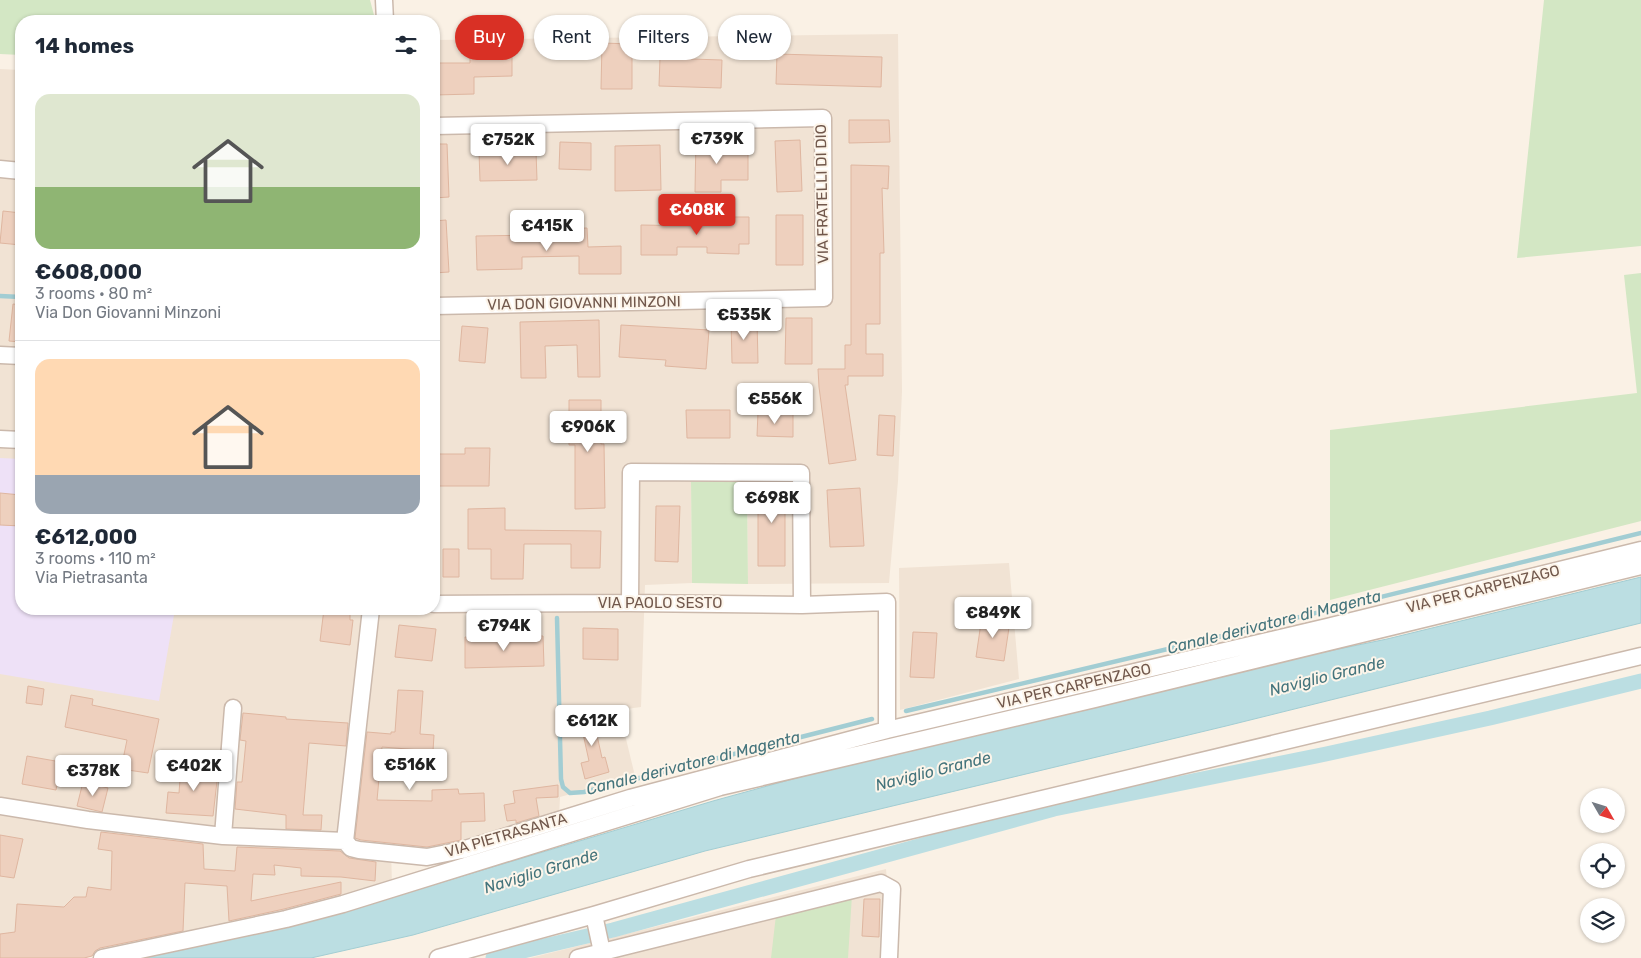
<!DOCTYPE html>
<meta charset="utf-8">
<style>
:root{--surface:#fff;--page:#f6f6f7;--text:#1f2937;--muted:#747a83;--line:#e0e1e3;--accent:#d93025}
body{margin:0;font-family:Rubik,sans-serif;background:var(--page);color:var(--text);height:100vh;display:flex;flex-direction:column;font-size:19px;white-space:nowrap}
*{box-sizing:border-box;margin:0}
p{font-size:16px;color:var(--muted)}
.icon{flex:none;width:28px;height:28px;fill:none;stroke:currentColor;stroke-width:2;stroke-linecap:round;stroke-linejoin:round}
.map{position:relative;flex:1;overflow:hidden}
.drawer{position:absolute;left:15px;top:15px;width:425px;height:600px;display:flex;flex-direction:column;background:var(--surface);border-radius:20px;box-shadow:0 1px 4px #0004}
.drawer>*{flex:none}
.top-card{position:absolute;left:455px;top:15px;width:475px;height:45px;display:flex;gap:10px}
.needle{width:32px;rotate:129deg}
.controls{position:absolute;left:1580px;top:788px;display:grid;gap:10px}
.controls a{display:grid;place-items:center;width:45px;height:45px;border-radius:50%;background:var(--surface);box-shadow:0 1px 4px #0004;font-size:25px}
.price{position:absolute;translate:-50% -42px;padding:0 11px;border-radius:5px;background:#fff;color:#222;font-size:16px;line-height:32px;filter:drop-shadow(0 1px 2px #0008)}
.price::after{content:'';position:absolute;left:50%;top:30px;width:15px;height:11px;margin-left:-8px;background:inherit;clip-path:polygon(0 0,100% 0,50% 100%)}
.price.selected{background:var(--accent);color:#fff}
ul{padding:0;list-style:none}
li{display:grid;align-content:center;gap:10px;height:265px;padding:0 20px}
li+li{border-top:1px solid var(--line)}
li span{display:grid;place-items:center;height:155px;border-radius:15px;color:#555}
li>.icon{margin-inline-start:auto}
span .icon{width:90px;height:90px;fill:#fffc;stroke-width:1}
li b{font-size:21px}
h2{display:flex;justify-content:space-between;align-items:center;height:60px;padding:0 20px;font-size:21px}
.tag{padding:0 18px;border-radius:22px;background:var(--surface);box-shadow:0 1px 4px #0004;font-size:18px;line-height:45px}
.tag.selected{background:var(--accent);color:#fff}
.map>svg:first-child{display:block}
.residential{fill:#f1e3d4}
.education{fill:#eee1f7}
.green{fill:#d3e7c4}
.water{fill:#bbdee2;stroke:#a2cdd3}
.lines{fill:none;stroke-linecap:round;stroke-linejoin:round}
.stream{stroke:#a2cdd3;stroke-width:4.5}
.canal{stroke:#bbdee2;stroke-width:15}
.building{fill:#eed0be;stroke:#dfb6a0}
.minor-casing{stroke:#cbb9ac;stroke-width:19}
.minor{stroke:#fff;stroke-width:16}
.labels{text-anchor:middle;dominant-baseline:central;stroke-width:4;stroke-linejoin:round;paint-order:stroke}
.street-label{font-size:15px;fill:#71584c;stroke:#fdf5ea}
.water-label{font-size:16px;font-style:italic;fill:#44747c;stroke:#fdf5ea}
</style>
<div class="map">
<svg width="1641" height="958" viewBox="0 0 1641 958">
<rect width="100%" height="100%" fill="#faf1e5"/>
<path class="residential" d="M898,34L902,391L898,481L889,583L748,584L747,481L691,482L692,583L645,585L641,707L619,710L635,776L560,797L559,816L462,846L391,850L392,884L342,895V902L84,958H0V69L21,70V609H434V40Z
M1009,563L1019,679L900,710L899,568Z
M886,869L888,892L884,958H530Z"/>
<path class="education" d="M0,458L21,459V609H175L159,701L0,674Z"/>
<path class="green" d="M0,0H370L375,19L374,21H21V55L0,54Z
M1544,0H1641V246L1517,258Z
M1641,273V521L1330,600V430L1637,393L1624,275Z
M747,481L748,584L692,583L691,482Z
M852,895L848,958H771L776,915Z"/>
<path class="water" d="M1641,577V623L1226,726L705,851L413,935L311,958H136L386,899L713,801L858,761L1252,667L1387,639Z"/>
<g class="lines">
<path class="stream" d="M0,296L21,297
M557,618L561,779L563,787L570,793L584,792L872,719
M906,711L1210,639L1641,533"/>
<path class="canal" d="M493,958L613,930L1054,809L1326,754L1490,718L1641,681"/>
</g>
<path class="building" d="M602,43L632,44V89H601Z
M470,50H512V76L474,77V94L434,95V63H470Z
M777,54L882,57L881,87L776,84Z
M660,58L722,60L721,88L659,86Z
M849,120H889L890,142L849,143Z
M696,136L721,137V153H748V180H721V192H695Z
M800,140L802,191L777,192L775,141Z
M560,142L591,143V170L559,169Z
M434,144H447L449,197L434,198Z
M660,145L661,190L615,191V146Z
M536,151L537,180L480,181L479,152Z
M851,165L889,166L888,189L882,188L884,253H880V324H866V354H883V376H848V385H845L856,460L829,464L819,387L818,369H845V345H851Z
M3,211L21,213V245L0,243Z
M776,215H803V265H776Z
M696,217H749V244H739V254L707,253V247H677V255H641V225L696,226Z
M446,220L449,272L434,273V221Z
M587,228L588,247L621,246V274H579V256L522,257V269L477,270L476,236L539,235V241H556V229Z
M13,304L21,305V342L9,341Z
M786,318H812V364H785Z
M731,319H757L758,363H732Z
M599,320L600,377H578L577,345L545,346L546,378H521L520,322Z
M621,325L709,330L706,369L665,366L666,360L619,357Z
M462,326L488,328L485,363L459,361Z
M569,400H601V444H604L605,508L575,509V445H569Z
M686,410H730V438H687Z
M758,412L793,413V437L757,436Z
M879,415L895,416L893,456L877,455Z
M465,448H490L489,486H434V454H465Z
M758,483H785V566H758Z
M860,488L864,546L830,547L827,490Z
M0,493L21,495V526L0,525Z
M656,506H680L678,562L655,561Z
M505,508V530L601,531L600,568H571V544H524L523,579H491V549H468V509Z
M443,549H459V577H443Z
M324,609H350V620H353L350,645L320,641Z
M982,616L1010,621L1004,661L976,657Z
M399,625L436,629L432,661L395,657Z
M583,628L618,629V660L583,659Z
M913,632L937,633L934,678L910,677Z
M543,636L544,666L465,668V637Z
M28,686L44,689L42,705L26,703Z
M398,690L423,691L420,734L434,735L433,751L382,747L377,800L432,801V790L458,789L459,794L484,793L485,821L461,822V840L427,847L361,840L355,838L367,732L391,734V732H395Z
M71,695L93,699L92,705L159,719L148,773L121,769L127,740L65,727Z
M591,708L602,758L605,757L609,772L585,779L581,763L589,761L578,711Z
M243,713L286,717V719L348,723L346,746L309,743L303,815H322L321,830L286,829V815L235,809L237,782H242L246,741L240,740Z
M27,756L61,762L56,790L22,784Z
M181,766L216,768L215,781H217L213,816L166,813L168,792L179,793Z
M83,782L108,788L102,812L77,806Z
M558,785V797L536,798L539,816L516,823V820L507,821L504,805L515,803L513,791Z
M101,832L203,844L204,869L235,871L237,847L340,851L349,858L376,862L375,881L341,877L301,876V868L274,865L275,875L253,874L251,901L341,882V894L284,909L229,921L227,886L185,883L183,931L100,948L95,951L92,956L84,958H0V934L15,932L17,904L64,907L74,897H86L88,887L111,890L112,851L98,849Z
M0,835L23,839L14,878L0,876Z
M864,899H880L879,937L862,936Z"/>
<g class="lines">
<g class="minor-casing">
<path id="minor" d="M384,0L385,21
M434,126L823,118L824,298L434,306
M0,169L21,171
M0,355L21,356
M0,439L21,440
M630,603L631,472L801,473L802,605
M434,604L630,603L802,605L887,602V730
M0,806L88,820L223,836L345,841L351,848L359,850L427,857L462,850L630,798L887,730L1327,627L1641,550
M223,836L233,708
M345,841L371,609
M594,915L602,952L601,958
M102,958L286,919L343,904L720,787L1095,699L1641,566
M438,958L594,915L749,869L1641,656
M578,958L881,883L892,889L889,958"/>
</g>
<use href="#minor" class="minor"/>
</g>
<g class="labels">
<g class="street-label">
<text transform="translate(822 194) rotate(-91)">VIA FRATELLI DI DIO</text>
<text transform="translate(584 303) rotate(-1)">VIA DON GIOVANNI MINZONI</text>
<text transform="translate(1483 589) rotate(-14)">VIA PER CARPENZAGO</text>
<text x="660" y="603">VIA PAOLO SESTO</text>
<text transform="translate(1074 686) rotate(-13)">VIA PER CARPENZAGO</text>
<text transform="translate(506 835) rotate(-16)">VIA PIETRASANTA</text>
</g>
<g class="water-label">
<text transform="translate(1274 622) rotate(-14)">Canale derivatore di Magenta</text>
<text transform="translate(1327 676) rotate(-14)">Naviglio Grande</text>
<text transform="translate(693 763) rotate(-14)">Canale derivatore di Magenta</text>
<text transform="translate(933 771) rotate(-14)">Naviglio Grande</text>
<text transform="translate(541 871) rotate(-17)">Naviglio Grande</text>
</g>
</g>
</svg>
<div class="controls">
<a><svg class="needle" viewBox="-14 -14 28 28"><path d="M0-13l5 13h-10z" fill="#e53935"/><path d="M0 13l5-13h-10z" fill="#747a83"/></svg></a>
<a><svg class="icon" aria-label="locate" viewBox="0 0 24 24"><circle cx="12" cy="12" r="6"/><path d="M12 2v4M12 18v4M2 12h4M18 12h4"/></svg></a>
<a><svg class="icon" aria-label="layers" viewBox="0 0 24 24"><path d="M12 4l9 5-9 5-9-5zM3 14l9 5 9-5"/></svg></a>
</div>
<b class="price" style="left:717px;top:165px">€739K</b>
<b class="price" style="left:508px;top:166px">€752K</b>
<b class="price selected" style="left:697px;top:236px">€608K</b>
<b class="price" style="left:547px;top:252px">€415K</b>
<b class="price" style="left:744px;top:341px">€535K</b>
<b class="price" style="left:775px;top:425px">€556K</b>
<b class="price" style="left:588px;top:453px">€906K</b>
<b class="price" style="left:772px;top:524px">€698K</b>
<b class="price" style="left:993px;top:639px">€849K</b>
<b class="price" style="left:504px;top:652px">€794K</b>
<b class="price" style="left:592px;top:747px">€612K</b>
<b class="price" style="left:410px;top:791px">€516K</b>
<b class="price" style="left:194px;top:792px">€402K</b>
<b class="price" style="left:93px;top:797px">€378K</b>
<div class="top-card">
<a class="tag selected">Buy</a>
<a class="tag">Rent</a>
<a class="tag">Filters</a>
<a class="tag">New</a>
</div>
<section class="drawer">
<h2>14 homes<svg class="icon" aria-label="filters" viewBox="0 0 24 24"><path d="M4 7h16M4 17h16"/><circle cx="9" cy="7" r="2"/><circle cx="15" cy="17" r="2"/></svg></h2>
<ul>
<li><span style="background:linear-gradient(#dfe7d0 60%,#8fb573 0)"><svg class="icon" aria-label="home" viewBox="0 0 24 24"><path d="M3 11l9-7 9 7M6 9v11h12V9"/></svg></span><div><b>€608,000</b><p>3 rooms · 80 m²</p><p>Via Don Giovanni Minzoni</p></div></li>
<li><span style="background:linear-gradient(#ffd9b3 75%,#9aa5b1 0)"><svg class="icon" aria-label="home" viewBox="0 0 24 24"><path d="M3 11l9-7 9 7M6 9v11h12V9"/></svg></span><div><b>€612,000</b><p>3 rooms · 110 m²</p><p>Via Pietrasanta</p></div></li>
</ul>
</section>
</div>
